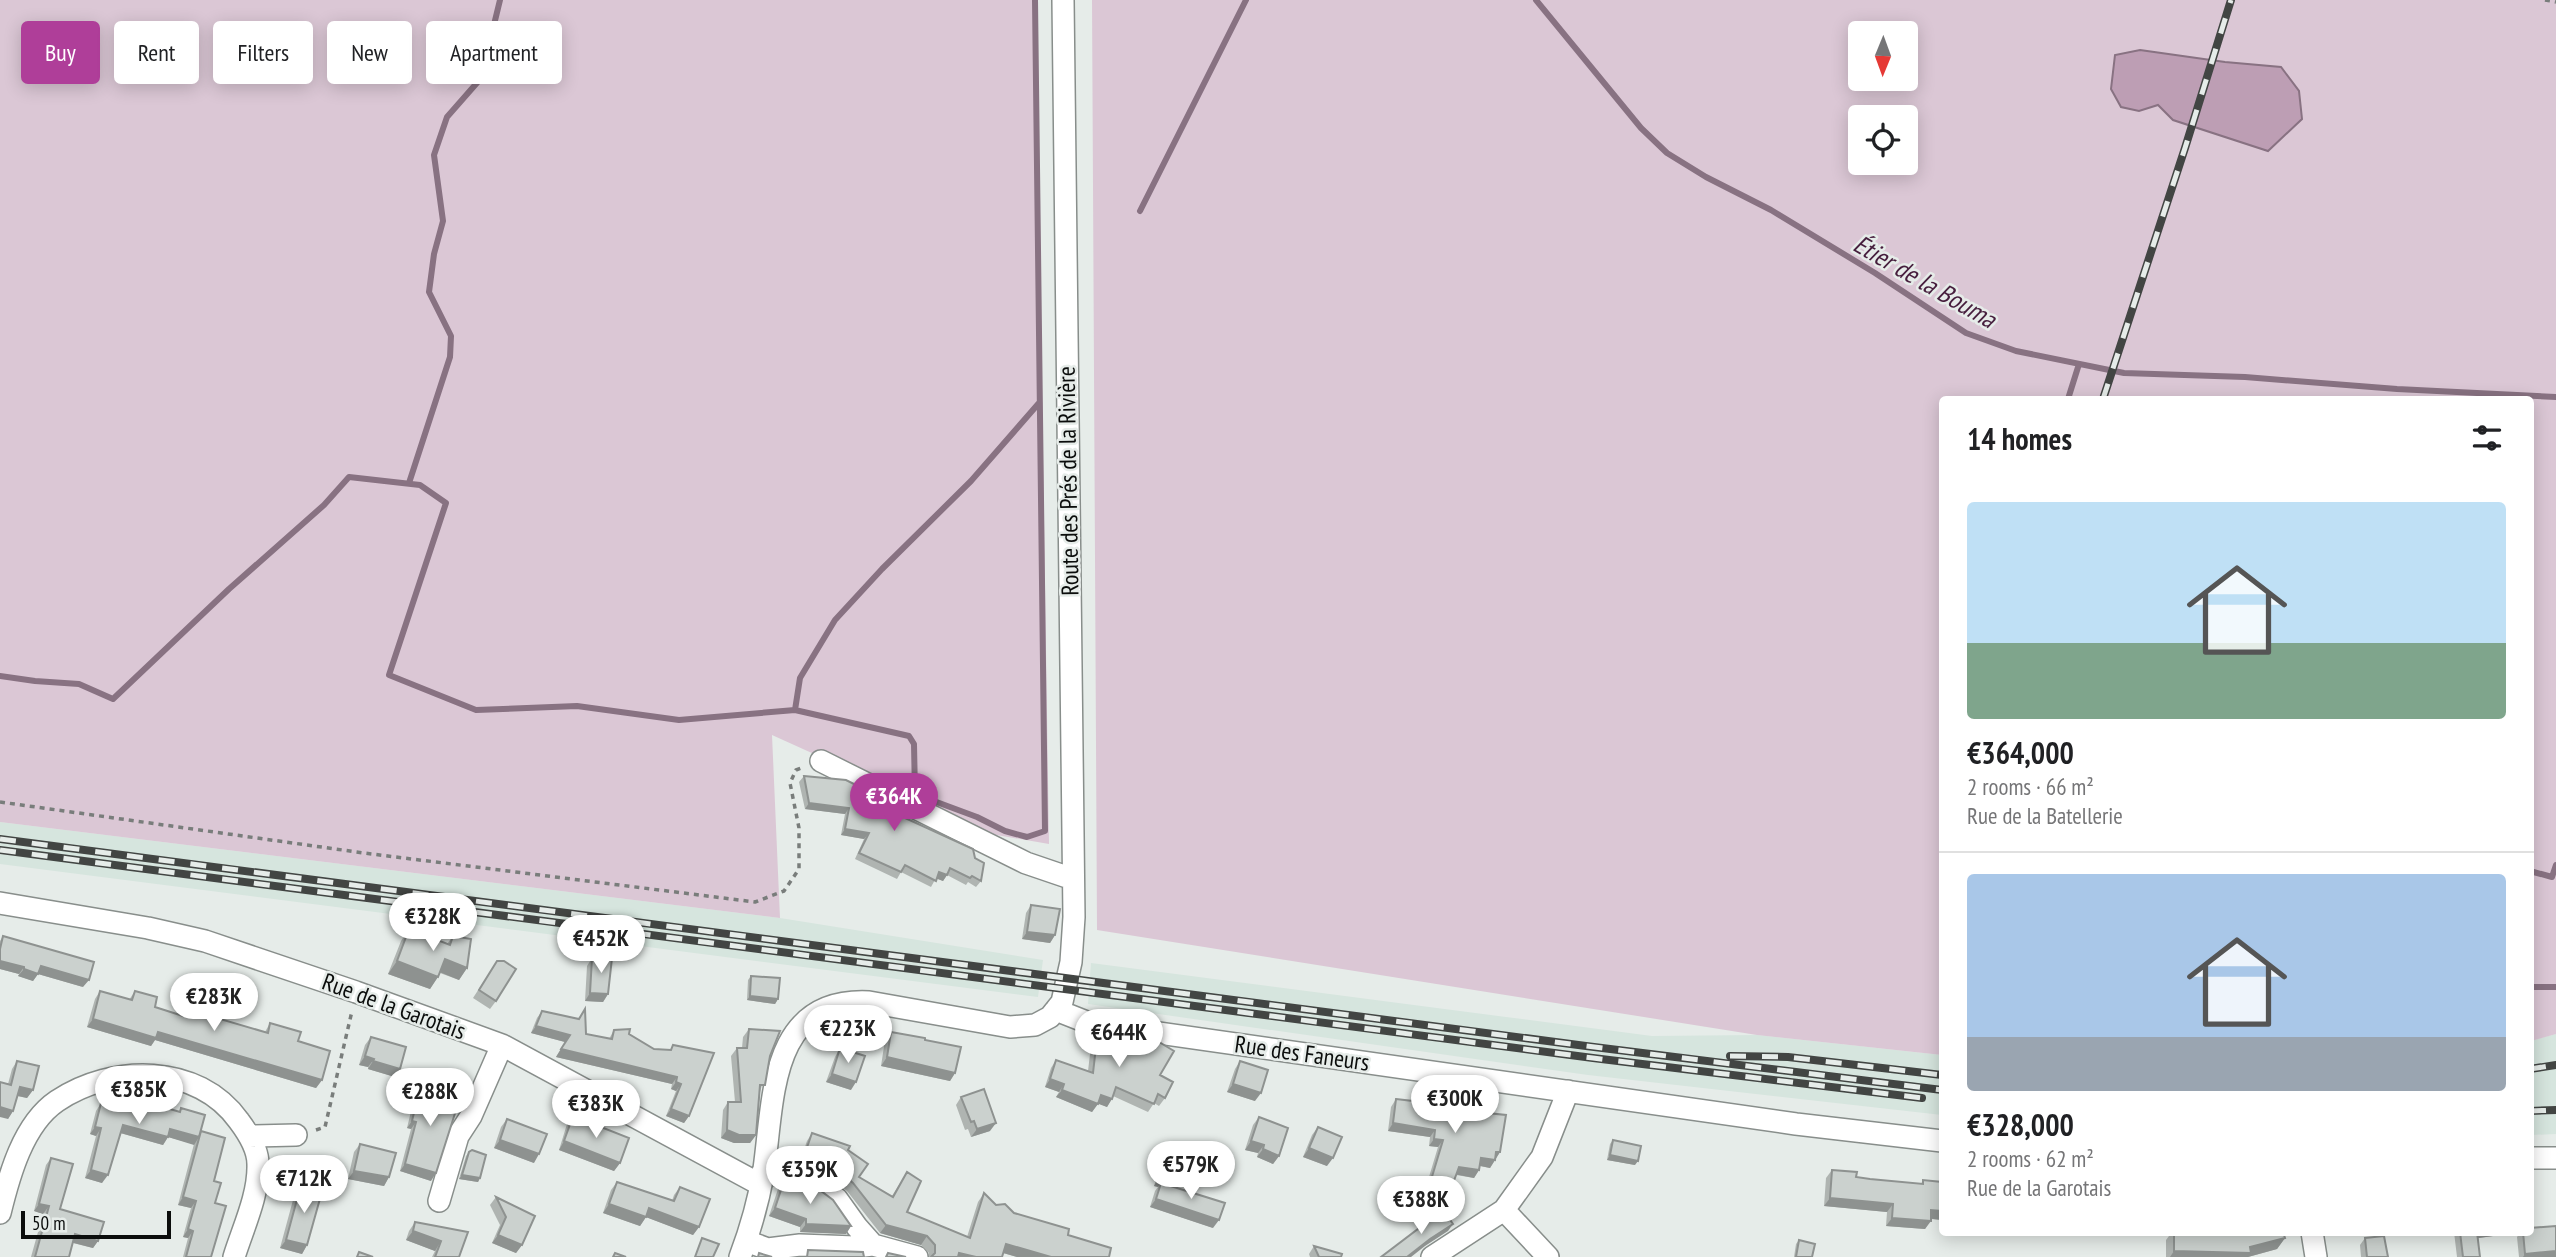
<!DOCTYPE html>
<meta charset="utf-8">
<style>
:root{--surface:#fff;--page:#f2f2f2;--text:#202124;--muted:#757577;--line:#e0e0e0;--accent:#af3e99}
body{margin:0;font-family:"PT Sans Narrow",sans-serif;background:var(--page);color:var(--text);height:100vh;display:flex;flex-direction:column;font-size:26px;white-space:nowrap}
*{box-sizing:border-box;margin:0}
p{font-size:23px;color:var(--muted)}
.icon{flex:none;width:38px;height:38px;fill:none;stroke:currentColor;stroke-width:2;stroke-linecap:round;stroke-linejoin:round}
.map{position:relative;flex:1;overflow:hidden}
.sheet{position:absolute;left:1939px;top:396px;width:595px;height:840px;display:flex;flex-direction:column;background:var(--surface);border-radius:7px;box-shadow:0 4px 18px #0003}
.sheet>*{flex:none}
.banner{position:absolute;left:21px;top:21px;width:665px;height:63px;display:flex;gap:14px}
.needle{width:46px;rotate:181deg}
.buttons{position:absolute;left:1848px;top:21px;display:grid;gap:14px}
.buttons a{display:grid;place-items:center;width:70px;height:70px;border-radius:7px;background:var(--surface);box-shadow:0 4px 18px #0003;font-size:35px}
.scale{position:absolute;left:21px;bottom:18px;width:150px;box-sizing:border-box;padding-left:7px;border:4px solid #0b0d0c;border-top:0;font-size:19px;line-height:24px;white-space:nowrap;color:#0b0d0c;-webkit-text-stroke:5px #e6ece9;paint-order:stroke}
.price{position:absolute;translate:-50% -60px;padding:0 16px;border-radius:24px;background:#fff;color:#222;font-size:23px;line-height:46px;filter:drop-shadow(0 2px 4px #0008)}
.price::after{content:'';position:absolute;left:50%;top:42px;width:21px;height:16px;margin-left:-10px;background:inherit;clip-path:polygon(0 0,100% 0,50% 100%)}
.price.active{background:var(--accent);color:#fff}
ul{padding:0;list-style:none}
li{display:grid;align-content:center;gap:14px;height:371px;padding:0 28px}
li+li{border-top:2px solid var(--line)}
li span{display:grid;place-items:center;height:217px;border-radius:7px;color:#555}
li>.icon{margin-inline-start:auto}
span .icon{width:126px;height:126px;fill:#fffc;stroke-width:1}
li b{font-size:30px}
h2{display:flex;justify-content:space-between;align-items:center;height:84px;padding:0 28px;font-size:30px}
.chip{padding:0 24px;border-radius:7px;background:var(--surface);box-shadow:0 4px 18px #0003;font-size:24px;line-height:63px}
.chip.active{background:var(--accent);color:#fff}
.map>svg:first-child{display:block}
.built{fill:#d6e5de}
.green{fill:#dbc7d5;fill-rule:evenodd}
.water{fill:#bd9eb4;stroke:#887282;stroke-width:2}
.lines{fill:none;stroke-linecap:round;stroke-linejoin:round}
.stream{stroke:#887282;stroke-width:6}
.minor-casing{stroke:#888e8b;stroke-width:24}
.path{stroke:#797d7b;stroke-width:3.5;stroke-dasharray:5 5;stroke-linecap:butt}
.minor{stroke:#fff;stroke-width:21}
.rail-casing{stroke:#424543;stroke-width:8}
.rail{stroke:#e6ece9;stroke-width:5;stroke-dasharray:16;stroke-linecap:butt}
.wall{fill:#afb4b1}
.shaded-wall{fill:#8e9290}
.building{fill:#cbd1ce;stroke:#8e9290;stroke-width:2}
.labels{text-anchor:middle;dominant-baseline:central;stroke-width:5;stroke-linejoin:round;paint-order:stroke}
.street-label{font-size:24px;fill:#0b0d0c;stroke:#e6ece9}
.water-label{font-size:26px;font-style:italic;fill:#461e3d;stroke:#e6ece9}
</style>
<div class="map">
<svg width="2556" height="1257" viewBox="0 0 2556 1257">
<rect width="100%" height="100%" fill="#e6ece9"/>
<path class="built" d="M0,822L780,918L1043,960L1038,997L0,864Z
M1091,963L1652,1036L1757,1035L1942,1055V1115L1588,1075L1088,1004Z
M2556,1034V1134L2531,1135L2530,1041Z"/>
<path class="green" d="M0,0H1036L1049,844L991,834L772,735L780,918L0,822Z
M1092,0H2556V1034L2531,1041L2530,399H1942V1055L1757,1035L1097,930ZM1860,33H1906V79H1860ZM2225,62L2281,67L2173,120L2158,105ZM1860,117H1906V163H1860Z"/>
<path class="water" d="M2140,50L2225,62L2281,67L2299,91L2302,119L2268,151L2173,120L2158,105L2139,111L2121,107L2111,89L2115,55Z"/>
<g class="lines">
<path class="stream" d="M1536,0L1641,128L1667,153L1706,177L1771,210L1875,273L1966,333L2016,351L2124,373L2245,377L2397,389L2556,397
M1140,211L1246,0
M2068,399L2079,364
M409,483L450,357L451,336L429,292L434,254L443,221L434,155L447,117L490,68L491,37L500,0
M0,676L35,681L79,684L113,699L229,589L324,505L349,477L420,485L446,503L389,675L476,710L577,706L679,720L795,710L909,736L914,744L915,794L977,817L1005,831L1027,837L1045,831L1035,0
M795,710L800,678L835,620L882,569L971,481L1039,403
M2530,871L2552,877L2556,865
M2530,987H2556"/>
<g class="minor-casing">
<path id="minor" d="M821,761L1026,863L1073,879
M0,903L148,928L205,941L356,992L502,1045L761,1185
M1056,1010L1089,1023L1796,1124L1942,1141
M250,1136L296,1135
M2530,1158H2556
M763,1171L821,1187L837,1199L857,1227L873,1245L917,1257
M439,1201L458,1136L471,1116L502,1045
M1504,1210L1542,1157L1568,1091
M0,1213C9,1176 23,1124 57,1101C112,1064 198,1063 239,1121C248,1133 258,1149 258,1164C259,1195 243,1228 234,1257
M2312,1232L2316,1257
M746,1241L768,1249L800,1245L855,1247L873,1245
M740,1257C751,1228 759,1199 764,1169C774,1099 769,997 869,1002L1010,1027L1035,1025L1050,1017L1062,1002L1071,962L1074,917L1063,0
M1432,1257L1504,1210L1548,1257"/>
</g>
<path class="path" d="M2545,0L2556,2
M0,802L364,853L755,902L784,891L799,869V828L790,783L796,770L804,767
M316,1130L325,1127L352,1011"/>
<use href="#minor" class="minor"/>
<g class="rail-casing">
<path id="rail" d="M2103,399L2185,148L2231,0
M0,839L1586,1046L1942,1090
M0,850L1593,1058L1922,1098
M1730,1056L1788,1057L1942,1075
M2530,1069L2556,1065
M2530,1111L2556,1110"/>
</g>
<use href="#rail" class="rail"/>
</g>
<path class="wall" d="M804,776L870,802L981,881L976,887L968,882L966,885L947,875L943,881L936,878L931,887L901,872L897,879L855,859L864,839L841,835L845,814L805,809L799,782Z
M1031,905L1055,935L1050,943L1022,939L1026,913Z
M409,929L447,944L453,936L467,968L459,980L440,973L430,989L388,974L401,941Z
M3,936L83,987L38,974L33,981L18,976L19,974L0,969V941Z
M592,958L608,994L603,1002L585,1001L587,966Z
M497,961L496,1001L490,1009L473,998Z
M751,976L778,999L775,1004L747,1000L748,980Z
M100,991L129,1000L135,991L155,1007L181,1015L186,1009L265,1032L270,1023L298,1041L322,1080L316,1088L155,1040L151,1046L87,1027L95,999Z
M585,1009L586,1034L609,1039L614,1030L629,1034L654,1049L670,1050L673,1045L689,1116L684,1123L666,1116L676,1091L671,1089L672,1084L556,1057L565,1042L531,1033L537,1018L542,1011L578,1019Z
M749,1029L770,1056L760,1092L756,1135L750,1143H734L721,1138L723,1110L728,1102H735L731,1056L737,1048H742L743,1037Z
M1098,1029L1160,1075L1165,1098L1159,1106L1154,1103L1148,1112L1113,1096L1107,1107L1098,1103L1092,1112L1056,1097L1059,1092L1045,1087L1051,1068L1056,1060L1088,1071L1092,1037Z
M891,1032L925,1040L955,1073L950,1081L881,1066L885,1040Z
M371,1037L395,1077L368,1069V1067L359,1065L365,1045Z
M840,1048L851,1090L826,1082L835,1057Z
M17,1061L33,1090L27,1098L17,1096L13,1111L8,1119V1084L12,1069Z
M1240,1061L1255,1101L1227,1092L1235,1069Z
M422,1079L437,1102L431,1181L400,1171L411,1129L407,1128L417,1086Z
M129,1097L179,1112L181,1108L201,1131L214,1181L215,1203L211,1257H183L188,1238L183,1237L191,1208L178,1205L194,1144L168,1137L163,1145L120,1133L102,1183L85,1178L96,1136L90,1134L96,1111L101,1103L123,1110L124,1105Z
M961,1097L990,1131L971,1137L968,1129L965,1130L956,1105Z
M1396,1099L1438,1108L1500,1152L1490,1168L1480,1166L1479,1170L1474,1178L1456,1175L1452,1186L1446,1194L1426,1187L1438,1147L1429,1146L1430,1137L1388,1131L1391,1107Z
M573,1116L620,1163L614,1171L559,1150L567,1124Z
M1259,1117L1279,1156L1273,1164L1257,1157L1258,1153L1245,1150L1253,1125Z
M507,1119L534,1163L494,1148L501,1127Z
M1318,1127L1327,1166L1303,1157L1312,1135Z
M812,1133L848,1150L859,1177L892,1196L907,1172V1212L967,1237L978,1202L984,1193L996,1205L1068,1235L1109,1257H1017L1003,1253L1002,1257H929V1253L921,1245L880,1233L847,1191L829,1177L798,1167L807,1141Z
M1613,1140L1635,1165L1607,1160L1610,1144Z
M360,1144L389,1177L384,1186L348,1179L354,1152Z
M469,1152L480,1178L478,1182L459,1179L466,1156Z
M51,1158L60,1209L98,1241L93,1248L73,1243L69,1257H31L43,1214L34,1211L46,1165Z
M1164,1160L1171,1186L1213,1228L1150,1207L1155,1191L1158,1187L1154,1186L1161,1164Z
M1832,1170L1856,1177L1870,1179L1921,1184L1923,1180L1939,1182L1942,1177V1220L1931,1219L1925,1229L1886,1226L1887,1212L1824,1206L1826,1178Z
M784,1181L851,1226L846,1234L800,1232V1227L769,1216L778,1189Z
M617,1182L672,1201L674,1195L680,1187L699,1227L693,1235L646,1217L640,1226L603,1213L611,1190Z
M306,1184L307,1245L302,1254L280,1248L293,1200L299,1192L300,1193Z
M496,1197L522,1245L516,1253L492,1243L500,1225L490,1205Z
M415,1222L459,1257H432L435,1251L406,1240L409,1231Z
M2172,1232H2283L2285,1238L2277,1249L2248,1257H2166V1240Z
M2454,1232H2496L2493,1236L2478,1238L2480,1257H2457Z
M2521,1232H2523L2556,1257H2519L2517,1237Z
M2365,1238L2388,1257H2361L2360,1245Z
M1799,1240L1812,1257H1794L1796,1244Z
M1314,1246L1341,1257H1310L1309,1254Z"/>
<path class="shaded-wall" d="M809,803L849,808L845,814L805,809Z
M845,829L869,833L864,839L841,835Z
M939,872L947,875L943,881L935,878Z
M1027,932L1055,935L1050,943L1022,939Z
M445,959L467,968L459,980L437,971Z
M0,961L24,967L19,974L0,969Z
M397,961L438,977L430,989L388,974Z
M41,966L89,980L83,987L38,974L33,981L18,976L24,969Z
M590,993L608,994L603,1002L585,1001Z
M750,996L778,999L775,1004L747,1000Z
M93,1019L158,1032L322,1080L316,1088L155,1040L151,1046L87,1027Z
M536,1026L570,1035L565,1042L531,1033Z
M561,1049L677,1077L672,1084L556,1057Z
M365,1056L374,1059L368,1067L359,1065Z
M887,1057L955,1073L950,1081L881,1066Z
M373,1061L400,1069L395,1077L368,1069Z
M832,1074L856,1082L851,1090L826,1082Z
M1050,1079L1064,1084L1059,1092L1045,1087Z
M676,1082L681,1084L676,1091L671,1089Z
M1233,1084L1261,1093L1255,1101L1227,1092Z
M20,1087L33,1090L27,1098L14,1095Z
M1062,1090L1098,1104L1092,1112L1056,1097Z
M1101,1095L1112,1099L1107,1107L1096,1103Z
M0,1107L13,1111L8,1119L0,1117Z
M671,1109L689,1116L684,1123L666,1116Z
M412,1121L416,1122L411,1129L407,1128Z
M996,1123L990,1131L971,1137L977,1129Z
M1393,1123L1435,1130L1430,1137L1388,1131Z
M123,1125L170,1129L199,1137L194,1145L168,1137L163,1145L117,1132Z
M95,1127L101,1128L96,1136L90,1134Z
M727,1130L756,1135L750,1143H734L721,1138Z
M1434,1139L1443,1140L1438,1147L1429,1146Z
M500,1140L539,1154L534,1163L494,1148Z
M564,1141L620,1163L614,1171L559,1150Z
M1251,1141L1264,1145L1258,1153L1245,1150Z
M1309,1148L1333,1158L1327,1166L1303,1157Z
M1263,1149L1279,1156L1273,1164L1257,1157Z
M1496,1152H1500L1490,1168L1476,1165L1481,1158Z
M1610,1155L1638,1161L1635,1165L1607,1160Z
M803,1159L835,1168L829,1177L798,1167Z
M405,1164L436,1173L431,1181L400,1171Z
M1459,1167L1479,1170L1474,1178L1454,1174Z
M91,1170L108,1175L102,1183L85,1178Z
M354,1171L389,1177L384,1186L348,1179Z
M462,1175L480,1178L478,1182L459,1179Z
M1431,1180L1452,1186L1446,1194L1426,1187Z
M1157,1181L1171,1186L1161,1183L1158,1187L1154,1186Z
M183,1197L196,1201L191,1208L178,1205Z
M1830,1198L1893,1204L1887,1212L1824,1206Z
M1156,1199L1219,1220L1213,1228L1150,1207Z
M39,1204L49,1206L43,1214L34,1211Z
M609,1204L646,1217L640,1226L603,1213Z
M649,1208L699,1227L693,1235L643,1216Z
M775,1208L806,1219L800,1227L769,1216Z
M1931,1210L1942,1211V1220L1925,1218Z
M1892,1218L1931,1221L1925,1229L1886,1226Z
M806,1224L851,1226L846,1234L800,1232Z
M1453,1224L1448,1231L1425,1246L1411,1257H1407L1430,1239Z
M886,1225L927,1236L921,1245L880,1233Z
M188,1229L193,1231L188,1238L183,1237Z
M413,1231L441,1241L435,1251L406,1240Z
M2477,1232H2496L2493,1236L2472,1239Z
M75,1234L98,1241L93,1248L70,1242Z
M498,1235L522,1245L516,1253L492,1243Z
M2285,1238L2277,1249L2248,1257H2170L2174,1251L2250,1247Z
M286,1240L307,1245L302,1254L280,1248Z
M1006,1244L1051,1257H1017L1000,1252Z
M2556,1251V1257H2523L2525,1254Z
M959,1253L976,1257H956Z"/>
<path class="building" d="M804,776L846,780L874,794L870,802L973,849L975,858L984,863L981,881L972,876L970,878L950,868L947,875L939,872L936,881L905,865L901,872L859,853L869,833L845,829L849,808L809,803Z
M1031,905L1060,909L1055,935L1027,932Z
M409,929L450,945L453,936L471,939L467,968L445,959L438,977L397,961Z
M3,936L94,962L89,980L41,966L38,974L24,969V967L0,961V949Z
M592,958H612L608,994L590,993Z
M497,961H504L516,969L496,1001L479,990Z
M751,976L780,978L778,999L750,996Z
M100,991L132,1000L135,991L157,997L155,1007L183,1016L186,1009L268,1033L270,1023L301,1032L298,1041L330,1051L322,1080L158,1032L156,1038L93,1019Z
M585,1009L586,1034L612,1039L614,1030L630,1029L629,1034L654,1049L671,1050L673,1045L714,1053L689,1116L671,1109L681,1084L676,1082L677,1077L561,1049L570,1035L536,1026L542,1011L579,1019Z
M749,1029L780,1031L770,1056L765,1085H760L756,1135H739L727,1130L728,1102H741L737,1048H747Z
M1098,1029L1154,1039L1174,1051L1160,1075L1173,1082L1165,1098L1158,1094L1154,1104L1116,1087L1112,1099L1101,1095L1098,1104L1062,1090L1064,1084L1050,1079L1056,1060L1093,1073Z
M891,1032L925,1038V1040L961,1047L955,1073L887,1057Z
M371,1037L406,1047L400,1069L373,1061L374,1059L365,1056Z
M840,1048L865,1056L856,1082L832,1074Z
M17,1061L39,1066L33,1090L20,1087L13,1111L0,1107V1082L11,1085Z
M1240,1061L1268,1070L1261,1093L1233,1084Z
M422,1079L442,1083L437,1102L457,1107L436,1173L405,1164L416,1122L412,1121Z
M984,1089L996,1123L977,1129L974,1121L971,1122L961,1097Z
M129,1097L180,1112L181,1108L205,1115L199,1137L170,1129L168,1137L123,1125L108,1175L91,1170L101,1128L95,1127L101,1103L126,1110Z
M1396,1099L1438,1104V1108L1506,1115L1500,1152H1496L1495,1160L1481,1158L1479,1170L1459,1167L1452,1186L1431,1180L1443,1140L1434,1139L1435,1130L1393,1123Z
M573,1116L629,1138L620,1163L564,1141Z
M1259,1117L1288,1128L1279,1156L1263,1149L1264,1145L1251,1141Z
M507,1119L547,1134L539,1154L500,1140Z
M1318,1127L1342,1137L1333,1158L1309,1148Z
M201,1131L225,1138L214,1181L221,1183L215,1203L226,1206L211,1257H186L193,1231L188,1229L196,1201L183,1197Z
M812,1133L850,1146L848,1150L868,1164L859,1177L893,1197L907,1172L921,1181L907,1212L970,1238L984,1193L996,1205L1005,1204L1014,1213L1069,1229L1068,1235L1111,1248L1109,1257H1051L1006,1244L1002,1257H976L959,1253L958,1257H931L935,1253V1245L927,1236L886,1225L853,1183L835,1168L803,1159Z
M1613,1140L1641,1146L1638,1161L1610,1155Z
M360,1144L396,1153L389,1177L354,1171Z
M472,1150L486,1155L480,1178L462,1175L469,1152Z
M51,1158L73,1164L60,1209L104,1222L98,1241L75,1234L69,1257H35L49,1206L39,1204Z
M1164,1160L1179,1165L1171,1186L1157,1181Z
M1832,1170L1857,1172L1856,1177L1870,1179L1923,1184V1180L1942,1182V1211L1931,1210V1221L1892,1218L1893,1204L1830,1198Z
M784,1181L821,1191L833,1200L851,1226L806,1224V1219L775,1208Z
M617,1182L674,1201L680,1187L710,1199L699,1227L649,1208L646,1217L609,1204Z
M1161,1183L1225,1203L1219,1220L1156,1199Z
M306,1184L323,1188L307,1245L286,1240L299,1192L303,1193Z
M496,1197L535,1216L522,1245L498,1235L506,1217Z
M1443,1210L1453,1224L1430,1239L1407,1257H1381Z
M415,1222L468,1232L459,1257H435L441,1241L413,1231Z
M2556,1226V1251L2525,1254L2523,1232H2530V1228Z
M2174,1232H2283L2285,1238L2250,1247L2251,1253L2174,1251Z
M2460,1232H2477L2480,1257H2463Z
M2384,1236L2388,1257H2367L2365,1238Z
M702,1238L719,1244L713,1257H695Z
M1799,1240L1815,1244L1812,1257H1796Z
M1314,1246L1342,1254L1341,1257H1319Z
M808,1250L863,1252L864,1257H807Z
M359,1252L373,1257H357Z
M615,1253L626,1257H613Z
M759,1253L772,1257H758Z
M888,1253L906,1257H886Z"/>
<g class="labels">
<g class="street-label">
<text transform="translate(1068 481) rotate(-91)">Route des Prés de la Rivière</text>
<text transform="translate(394 1006) rotate(20)">Rue de la Garotais</text>
<text transform="translate(1302 1053) rotate(8)">Rue des Faneurs</text>
</g>
<g class="water-label">
<text transform="translate(1925 281) rotate(30)">Étier de la Bouma</text>
</g>
</g>
</svg>
<div class="buttons">
<a><svg class="needle" viewBox="-14 -14 28 28"><path d="M0-13l5 13h-10z" fill="#e53935"/><path d="M0 13l5-13h-10z" fill="#757577"/></svg></a>
<a><svg class="icon" aria-label="locate" viewBox="0 0 24 24"><circle cx="12" cy="12" r="6"/><path d="M12 2v4M12 18v4M2 12h4M18 12h4"/></svg></a>
</div>
<div class="scale">50 m</div>
<b class="price active" style="left:894px;top:833px">€364K</b>
<b class="price" style="left:433px;top:953px">€328K</b>
<b class="price" style="left:601px;top:975px">€452K</b>
<b class="price" style="left:214px;top:1033px">€283K</b>
<b class="price" style="left:848px;top:1065px">€223K</b>
<b class="price" style="left:1119px;top:1069px">€644K</b>
<b class="price" style="left:139px;top:1126px">€385K</b>
<b class="price" style="left:430px;top:1128px">€288K</b>
<b class="price" style="left:1455px;top:1135px">€300K</b>
<b class="price" style="left:596px;top:1140px">€383K</b>
<b class="price" style="left:1191px;top:1201px">€579K</b>
<b class="price" style="left:810px;top:1206px">€359K</b>
<b class="price" style="left:304px;top:1215px">€712K</b>
<b class="price" style="left:1421px;top:1236px">€388K</b>
<div class="banner">
<a class="chip active">Buy</a>
<a class="chip">Rent</a>
<a class="chip">Filters</a>
<a class="chip">New</a>
<a class="chip">Apartment</a>
</div>
<section class="sheet">
<h2>14 homes<svg class="icon" aria-label="filters" viewBox="0 0 24 24"><path d="M4 7h16M4 17h16"/><circle cx="9" cy="7" r="2"/><circle cx="15" cy="17" r="2"/></svg></h2>
<ul>
<li><span style="background:linear-gradient(#bfe0f5 65%,#7fa58c 0)"><svg class="icon" aria-label="home" viewBox="0 0 24 24"><path d="M3 11l9-7 9 7M6 9v11h12V9"/></svg></span><div><b>€364,000</b><p>2 rooms · 66 m²</p><p>Rue de la Batellerie</p></div></li>
<li><span style="background:linear-gradient(#a9c7e8 75%,#9aa5b1 0)"><svg class="icon" aria-label="home" viewBox="0 0 24 24"><path d="M3 11l9-7 9 7M6 9v11h12V9"/></svg></span><div><b>€328,000</b><p>2 rooms · 62 m²</p><p>Rue de la Garotais</p></div></li>
</ul>
</section>
</div>
